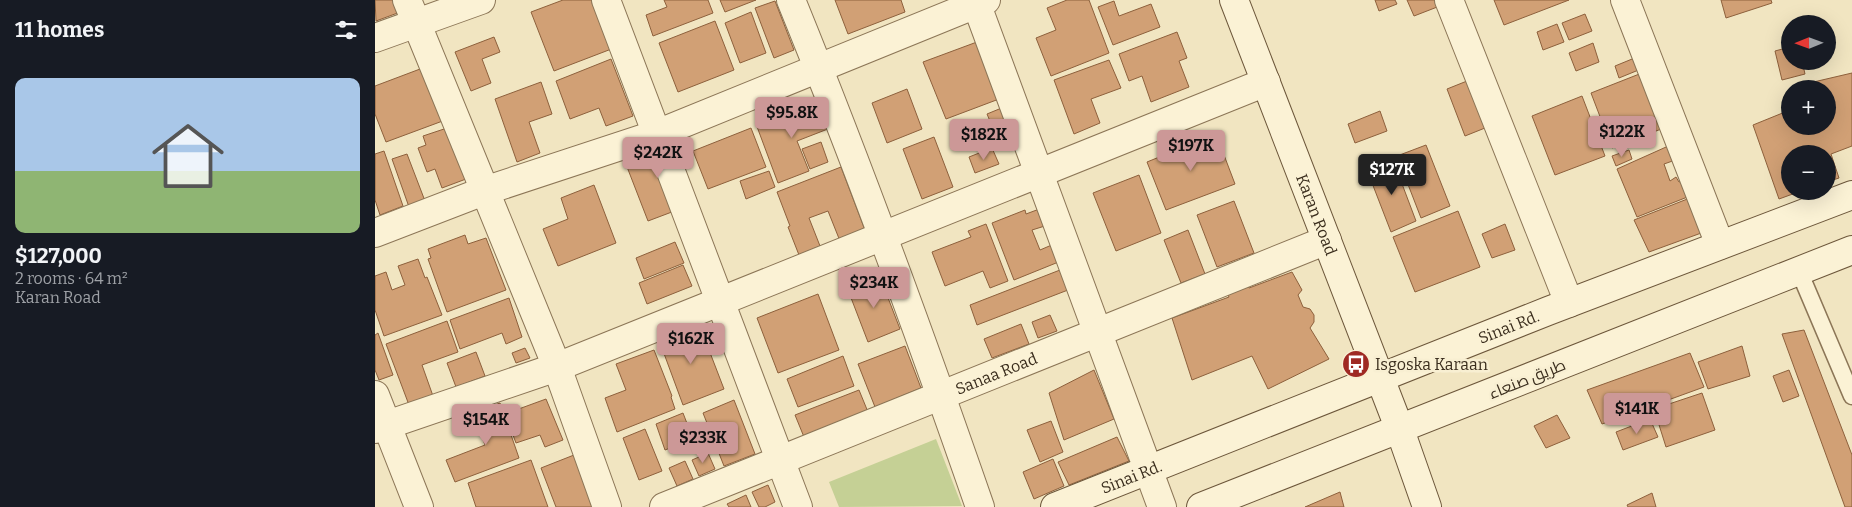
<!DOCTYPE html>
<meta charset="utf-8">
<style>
:root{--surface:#171b24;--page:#242831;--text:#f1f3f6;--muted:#9ea1a6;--accent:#cc9897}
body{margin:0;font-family:Bitter,Cairo,serif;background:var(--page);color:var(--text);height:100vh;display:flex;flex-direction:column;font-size:19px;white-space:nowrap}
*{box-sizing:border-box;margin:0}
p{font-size:16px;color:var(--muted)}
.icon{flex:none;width:28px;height:28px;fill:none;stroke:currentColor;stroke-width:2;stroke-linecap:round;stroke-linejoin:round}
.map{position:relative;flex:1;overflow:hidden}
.panel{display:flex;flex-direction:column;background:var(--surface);width:375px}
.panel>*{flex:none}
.needle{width:32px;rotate:269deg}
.buttons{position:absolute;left:1406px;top:15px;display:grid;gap:10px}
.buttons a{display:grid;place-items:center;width:55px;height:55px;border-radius:50%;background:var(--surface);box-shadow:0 5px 20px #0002;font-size:25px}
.price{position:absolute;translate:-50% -42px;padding:0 11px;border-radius:5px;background:var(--accent);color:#111;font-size:16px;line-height:32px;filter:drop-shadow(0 1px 2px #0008)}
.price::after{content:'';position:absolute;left:50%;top:30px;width:15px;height:11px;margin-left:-8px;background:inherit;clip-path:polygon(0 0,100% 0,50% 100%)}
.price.on{background:#222;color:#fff}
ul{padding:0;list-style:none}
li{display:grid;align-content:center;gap:10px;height:265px;padding:0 15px}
li span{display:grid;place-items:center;height:155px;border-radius:10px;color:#555}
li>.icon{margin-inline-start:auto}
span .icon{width:90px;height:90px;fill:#fffc;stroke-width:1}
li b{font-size:21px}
h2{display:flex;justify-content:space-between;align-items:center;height:60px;padding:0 15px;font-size:21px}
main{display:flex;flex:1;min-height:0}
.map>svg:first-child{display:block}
.green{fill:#c5d095}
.building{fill:#d1a075;stroke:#8d603c}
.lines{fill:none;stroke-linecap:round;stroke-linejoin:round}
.lane-casing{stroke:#8c7657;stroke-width:19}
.street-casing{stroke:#8c7657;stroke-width:30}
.secondary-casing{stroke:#6d573b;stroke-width:30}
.lane{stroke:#fbf2d5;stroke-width:16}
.street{stroke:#fbf2d5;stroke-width:28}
.secondary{stroke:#fbf2d5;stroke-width:28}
.labels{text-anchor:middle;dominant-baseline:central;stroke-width:5;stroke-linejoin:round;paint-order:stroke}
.street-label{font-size:16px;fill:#3a2d1d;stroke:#f8efd2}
.poi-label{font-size:16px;fill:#3a2d1d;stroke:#f8efd2;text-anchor:start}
</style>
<main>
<section class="panel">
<h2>11 homes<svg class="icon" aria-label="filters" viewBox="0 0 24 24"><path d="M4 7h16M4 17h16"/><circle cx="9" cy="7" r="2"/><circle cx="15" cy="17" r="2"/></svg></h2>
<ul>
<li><span style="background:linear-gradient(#a9c7e8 60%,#8fb573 0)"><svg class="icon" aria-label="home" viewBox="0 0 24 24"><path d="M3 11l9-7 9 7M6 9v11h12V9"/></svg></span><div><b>$127,000</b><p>2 rooms · 64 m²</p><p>Karan Road</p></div></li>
</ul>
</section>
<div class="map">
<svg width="1477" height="507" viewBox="0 0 1477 507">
<rect width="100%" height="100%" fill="#f1e5c1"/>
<path class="green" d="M561,439L587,506L464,507L454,482Z"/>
<path class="building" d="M0,0H24L28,11L1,21Z
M188,0H220L239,48L179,71L156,12Z
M289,0H333L338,13L278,36L271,15L292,7Z
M345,0H381L350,12Z
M460,0H526L530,12L473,34Z
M692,0H714L734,53L676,76L661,38L681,30L672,8Z
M1000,0H1020L1022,4L1004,11Z
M1032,0H1068L1070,4L1039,16Z
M1119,0H1194L1129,25Z
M1346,0H1396L1397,3L1351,18Z
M400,1L419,50L399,58L380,8Z
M739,1L744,16L776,4L785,27L738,45L723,7Z
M376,12L391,53L365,63L350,23Z
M1210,14L1217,31L1194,40L1187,23Z
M340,21L359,70L303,92L284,43Z
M1182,24L1189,42L1168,50L1162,32Z
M802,32L812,58L804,61L814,87L776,102L767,76L754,81L744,54Z
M119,37L125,52L107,59L116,83L96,91L80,52Z
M610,39L632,96L571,119L548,62Z
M1218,43L1224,62L1201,71L1194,53Z
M1415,47V61H1427L1430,74L1407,80L1400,51Z
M1262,57L1266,69L1244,78L1240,66Z
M236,59L258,116L231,126L224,108L195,119L181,81Z
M734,60L746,88L716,99L725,123L699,134L679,80Z
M53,66L73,119L11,142L0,114V86Z
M1272,71L1294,126L1237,148L1216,93Z
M1477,73V146L1456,154L1464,178L1452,182V154H1415V191H1426L1404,199L1378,125L1415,110V126H1452V89H1431L1430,84Z
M1097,79L1115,126L1090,136L1072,89Z
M166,82L177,114L154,122L165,153L142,162L120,99Z
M532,89L547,129L512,143L497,103Z
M1207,96L1230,156L1180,175L1157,116Z
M448,102L458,127L422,141L434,171L403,183L381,124L411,112L412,115Z
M629,107L634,120L617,126L612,114Z
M1005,111L1012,131L980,143L973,124Z
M72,128L91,179L67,188L60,169L52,172L43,148L51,145L48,136Z
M376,128L391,167L333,189L318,151Z
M841,134L860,184L791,210L772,162Z
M292,136L318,204L273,221L247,154Z
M559,137L578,187L547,199L528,149Z
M446,142L453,162L435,169L427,149Z
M1300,143L1306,158L1289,164L1295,181L1301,177L1304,182L1312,179L1320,194L1262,217L1242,169Z
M1051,145L1075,206L1046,218L1022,156Z
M617,148L624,164L600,173L594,157Z
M1254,150L1257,159L1241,166L1237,156Z
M9,151L28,206L5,215L0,200V154Z
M32,154L50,201L34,207L17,159Z
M1018,160L1041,221L1016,232L992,170Z
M466,167L490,230L465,241L453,211L434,218L445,246L424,255L413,227L415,226L402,192Z
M394,171L400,187L371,199L365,181Z
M764,175L786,233L741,251L718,193Z
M219,185L241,243L183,266L168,229L193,219L186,198Z
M1325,194L1340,228L1274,252L1259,220Z
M859,201L879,253L842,267L822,215Z
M667,208L673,225L657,230L665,250L679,244L686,261L639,280L617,223L650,210L651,214Z
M1083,211L1105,267L1040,292L1018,237Z
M611,224L633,281L615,288L608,271L570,286L557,252L596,237L593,231Z
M1130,224L1140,250L1117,258L1107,234Z
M813,230L830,274L806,283L789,240Z
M90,235L93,244L111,238L131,290L72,312L53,259L56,258L53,249Z
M300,242L309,263L269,279L261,258Z
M43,259L50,278L52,277L67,315L9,336L0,310V276L11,272L17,290L30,285L23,266Z
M308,265L317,286L272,304L264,283Z
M685,270L693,290L602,325L595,305Z
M917,272L927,290L923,295L928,307L935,309L939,315V322L935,328L954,359L893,389L877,356L817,380L797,318L854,297L851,291L871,283L874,288Z
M505,277L525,329L493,342L473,290Z
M443,294L464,350L403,373L382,318Z
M134,298L147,337L131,344L127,333L85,349L75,320Z
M675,315L682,331L663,338L657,322Z
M72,321L83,352L47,365L58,396L34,405L11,344Z
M324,324L349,389L308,405L284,340Z
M646,324L654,344L617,358L609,339Z
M1429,330L1477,455V507H1470L1407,334Z
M3,333L18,375L4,380L0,370V335Z
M530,346L546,388L500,407L483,364Z
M1367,346L1375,376L1333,389L1323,362Z
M150,348L155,358L141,363L137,353Z
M279,350L297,396L296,397L300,409L242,432L230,398L251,390L241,364Z
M101,352L110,376L81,387L72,363Z
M1315,353L1329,387L1227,424L1212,390Z
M468,356L479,386L423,407L412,379Z
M719,370L739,419L689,440L674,393Z
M1414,370L1424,396L1408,402L1398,376Z
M484,390L493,412L429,437L420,415Z
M1327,393L1340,430L1291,447L1279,409Z
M171,399L188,440L170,447L165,435L141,443L130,414Z
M359,400L380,454L349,466L328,413Z
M125,403L144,458L80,482L71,460L110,445L98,413Z
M308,413L318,439L290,450L281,424Z
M1182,415L1195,438L1171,448L1159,426Z
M1275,419L1283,437L1248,450L1241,432Z
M676,421L688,452L665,462L652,430Z
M270,429L287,471L264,480L248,438Z
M742,437L754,461L694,485L683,462Z
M333,453L340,469L324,476L317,460Z
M199,455L219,507H181L166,468Z
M678,459L689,486L659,499L648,472Z
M156,460L173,507H101L93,483Z
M310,461L318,479L302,486L294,468Z
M393,485L400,502L390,507H384L377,492Z
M965,492L969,507H930Z
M1277,493L1281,507H1253L1252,505Z
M371,495L376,507H354L352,504Z"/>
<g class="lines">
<g class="lane-casing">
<path id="lane" d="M1424,271L1477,396"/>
</g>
<g class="street-casing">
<g id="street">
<path d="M32,0L182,367L232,507"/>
<path d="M231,0L423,507"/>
<path d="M416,0C484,167 546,337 605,507"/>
<path d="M600,0L787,507"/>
<path d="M1074,0L1194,303"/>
<path d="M1250,0L1345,245"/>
<path d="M0,38L106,0"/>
<path d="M0,233L109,191L282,134L611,0"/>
<path d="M0,395L44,507"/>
<path d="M0,429L182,367L891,82"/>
<path id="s1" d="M289,507L952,240"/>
</g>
</g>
<g class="secondary-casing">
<g id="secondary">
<path id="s2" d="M859,0L1025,430L1052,507"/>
<path id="s3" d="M680,507L1173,311L1477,195"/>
<path d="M826,507L1477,250"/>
</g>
</g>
<use href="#lane" class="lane"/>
<use href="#street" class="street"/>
<use href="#secondary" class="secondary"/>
</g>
<defs>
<g id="bus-disc" transform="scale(1.4375)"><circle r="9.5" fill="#9f2923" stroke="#f8efd2"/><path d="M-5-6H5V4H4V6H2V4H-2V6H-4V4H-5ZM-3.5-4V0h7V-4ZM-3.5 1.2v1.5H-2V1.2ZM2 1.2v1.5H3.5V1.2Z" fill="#fff"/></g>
</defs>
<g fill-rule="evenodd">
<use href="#bus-disc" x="981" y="364"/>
</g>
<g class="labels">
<g class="street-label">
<text stroke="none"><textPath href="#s2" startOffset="230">Karan Road</textPath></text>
<text stroke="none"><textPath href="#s3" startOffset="488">Sinai Rd.</textPath></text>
<text stroke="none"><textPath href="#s1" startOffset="358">Sanaa Road</textPath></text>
<text transform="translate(1152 379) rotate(-22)">طريق صنعاء</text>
<text stroke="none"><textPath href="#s3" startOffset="82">Sinai Rd.</textPath></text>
</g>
<g class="poi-label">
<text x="1000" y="364">Isgoska Karaan</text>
</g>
</g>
</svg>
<div class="buttons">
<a><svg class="needle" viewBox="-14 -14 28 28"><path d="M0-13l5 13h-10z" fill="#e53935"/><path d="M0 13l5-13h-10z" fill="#9ea1a6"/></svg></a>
<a>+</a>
<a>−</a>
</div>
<b class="price" style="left:417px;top:139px">$95.8K</b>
<b class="price" style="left:1247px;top:158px">$122K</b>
<b class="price" style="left:609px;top:161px">$182K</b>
<b class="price" style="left:816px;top:172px">$197K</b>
<b class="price" style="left:283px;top:179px">$242K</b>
<b class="price on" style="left:1017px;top:196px">$127K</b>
<b class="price" style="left:499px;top:309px">$234K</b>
<b class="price" style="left:316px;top:365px">$162K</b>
<b class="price" style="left:1262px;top:435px">$141K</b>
<b class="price" style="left:111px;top:446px">$154K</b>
<b class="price" style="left:328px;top:464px">$233K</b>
</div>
</main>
